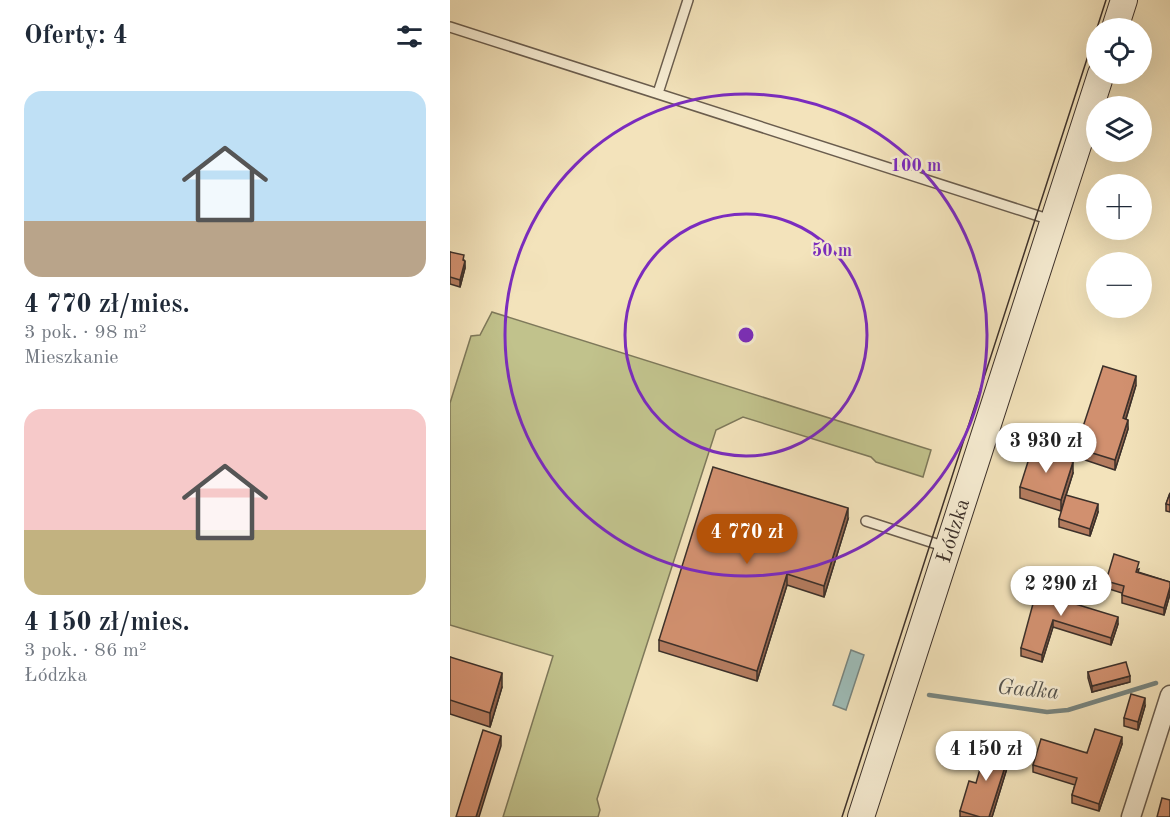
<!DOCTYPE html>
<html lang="pl">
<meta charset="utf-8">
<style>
:root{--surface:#fff;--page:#f6f6f7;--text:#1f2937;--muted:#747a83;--accent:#b45309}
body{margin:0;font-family:"Old Standard TT",serif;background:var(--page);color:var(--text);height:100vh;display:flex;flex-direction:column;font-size:22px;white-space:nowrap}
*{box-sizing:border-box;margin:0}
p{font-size:20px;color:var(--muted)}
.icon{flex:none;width:33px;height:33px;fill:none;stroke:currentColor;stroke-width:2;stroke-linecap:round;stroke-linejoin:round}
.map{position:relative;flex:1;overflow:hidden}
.sheet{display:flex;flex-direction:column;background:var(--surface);width:450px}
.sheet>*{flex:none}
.controls{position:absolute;left:636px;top:18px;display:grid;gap:12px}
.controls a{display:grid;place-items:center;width:66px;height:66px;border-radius:50%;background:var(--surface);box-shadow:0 6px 24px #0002;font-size:30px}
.price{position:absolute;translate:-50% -51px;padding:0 14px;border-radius:21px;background:#fff;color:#222;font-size:20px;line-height:39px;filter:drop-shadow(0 2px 3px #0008)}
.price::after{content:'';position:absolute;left:50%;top:36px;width:18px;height:14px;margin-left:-9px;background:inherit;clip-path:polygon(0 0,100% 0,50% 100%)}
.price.selected{background:var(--accent);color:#fff}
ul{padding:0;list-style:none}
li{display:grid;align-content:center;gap:12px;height:318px;padding:0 24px}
li span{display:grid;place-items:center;height:186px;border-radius:18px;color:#555}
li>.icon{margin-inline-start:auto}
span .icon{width:108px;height:108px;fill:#fffc;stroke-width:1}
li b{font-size:26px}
h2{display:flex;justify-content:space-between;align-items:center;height:72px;padding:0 24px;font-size:26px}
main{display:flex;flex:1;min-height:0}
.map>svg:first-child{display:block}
.green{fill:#c1c28c;stroke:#7e795b;stroke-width:1.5}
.water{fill:#9ebdb9;stroke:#778580;stroke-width:1.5}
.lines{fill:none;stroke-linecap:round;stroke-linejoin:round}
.stream{stroke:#778580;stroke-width:4.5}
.service-casing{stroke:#6a5d4e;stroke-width:12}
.minor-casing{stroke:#6a5d4e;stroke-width:21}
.secondary-casing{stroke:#3c302a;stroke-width:28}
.service{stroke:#f7edd3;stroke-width:9}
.minor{stroke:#f7edd3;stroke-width:18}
.secondary{stroke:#f7edd3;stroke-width:26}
.tram{stroke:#3c302a;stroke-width:1.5}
.wall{fill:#b47c5f;stroke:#3c302a;stroke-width:1.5}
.shaded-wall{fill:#92654e;stroke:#3c302a;stroke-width:1.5}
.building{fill:#d1906f;stroke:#3c302a;stroke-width:1.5}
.ring{fill:none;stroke:#7b2cbf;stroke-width:3}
.labels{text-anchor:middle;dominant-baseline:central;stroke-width:5;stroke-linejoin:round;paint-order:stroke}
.street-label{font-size:21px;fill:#3c302a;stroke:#f7edd3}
.water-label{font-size:22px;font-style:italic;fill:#54534e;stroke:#f7edd3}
.centre{fill:#7b2cbf;stroke:#f7edd3;stroke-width:3}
.ring-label{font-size:18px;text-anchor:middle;font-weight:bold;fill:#7b2cbf;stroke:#f7edd3;stroke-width:5;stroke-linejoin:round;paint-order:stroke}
</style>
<main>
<section class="sheet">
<h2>Oferty: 4<svg class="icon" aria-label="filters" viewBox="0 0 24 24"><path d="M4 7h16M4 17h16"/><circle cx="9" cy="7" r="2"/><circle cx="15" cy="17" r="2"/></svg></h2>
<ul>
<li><span style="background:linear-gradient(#bfe0f5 70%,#b9a48a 0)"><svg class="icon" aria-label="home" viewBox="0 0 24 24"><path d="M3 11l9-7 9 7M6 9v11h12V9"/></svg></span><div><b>4 770 zł/mies.</b><p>3 pok. · 98 m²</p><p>Mieszkanie</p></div></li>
<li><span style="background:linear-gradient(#f6c9c9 65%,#c2b280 0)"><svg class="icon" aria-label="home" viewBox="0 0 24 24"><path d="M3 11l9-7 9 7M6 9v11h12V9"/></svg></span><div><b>4 150 zł/mies.</b><p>3 pok. · 86 m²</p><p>Łódzka</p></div></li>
</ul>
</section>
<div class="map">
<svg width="720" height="817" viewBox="0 0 720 817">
<rect width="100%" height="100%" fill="#f3e3bb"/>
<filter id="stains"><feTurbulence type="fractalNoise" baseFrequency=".00333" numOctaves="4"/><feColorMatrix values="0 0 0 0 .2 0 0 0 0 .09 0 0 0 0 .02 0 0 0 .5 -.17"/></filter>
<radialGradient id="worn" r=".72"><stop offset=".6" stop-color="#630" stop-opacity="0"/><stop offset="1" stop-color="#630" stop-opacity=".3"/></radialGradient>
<path class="green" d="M42,312L481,450L473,477L426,462L421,457L293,417L266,430L147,799L150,810L148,817H53L103,656L0,625V403L21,336L30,335Z"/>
<path class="water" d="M401,650L414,655L396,710L383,705Z"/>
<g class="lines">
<path class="stream" d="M479,695L597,712L618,710L706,683"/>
<g class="service-casing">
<path id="service" d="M0,27L601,220
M208,93L238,0
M416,521L496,547"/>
</g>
<g class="minor-casing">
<path id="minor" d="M681,817L720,695"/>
</g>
<g class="secondary-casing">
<path id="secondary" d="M665,28L674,0
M411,817L651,74"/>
</g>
<use href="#service" class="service"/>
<use href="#minor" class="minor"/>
<use href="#secondary" class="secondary"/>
<path class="tram" d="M647,28L656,0
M392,817L646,31"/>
</g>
<path class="wall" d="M0,252L14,260L15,268L10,287L0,284Z
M686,385L676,419L678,429L665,470L626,457V448Z
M623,473L611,511L570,498V487Z
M720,493V512L716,511V504Z
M648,512L640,536L609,527V519Z
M398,519L374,597L337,585L307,681L209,651V640Z
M689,569L688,572L720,582V594L714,615L672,603V593L656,588V581Z
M614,592L611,600L668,624L661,645L603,627L592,662L571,656V648Z
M0,657L52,687L40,727L0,714Z
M638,672L680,682L642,692L638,678Z
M695,706L688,730L674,726V718Z
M672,744L649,811L622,803V795L625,785L583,772V765Z
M561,755L542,817H510V811L526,783Z"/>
<path class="shaded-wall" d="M15,261V268L10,287V280Z
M686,376V385L673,428V418Z
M678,420V429L665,470V460Z
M623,462V473L611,511V500Z
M648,504V512L640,536V529Z
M398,508V519L374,597V586Z
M337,574V585L307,681V671Z
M614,585V592L609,607V599Z
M720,587V594L714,615V608Z
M668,617V624L661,645V638Z
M603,620V627L592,662V655Z
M52,673V687L40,727V713Z
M680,676V682L642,692V686Z
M695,698V706L688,730V722Z
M51,736V746L29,817H26Z
M672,737V744L649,811V804Z
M561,748V755L542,817H539Z"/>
<path class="building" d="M0,252L14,255L13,260L15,261L10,280L0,277Z
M653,366L686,376L673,418L678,420L665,460L626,448Z
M582,449L623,462L611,500L570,487Z
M263,467L398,508L374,586L337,574L307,671L209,640Z
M720,493V505L716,504Z
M616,495L648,504L640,529L609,519Z
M664,554L689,562L686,572L720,582V587L714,608L672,595L674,586L656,581Z
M590,578L614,585L609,599L668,617L661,638L603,620L592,655L571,648Z
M0,657L52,673L40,713L0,700Z
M676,662L680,676L642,686L638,672Z
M681,694L695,698L688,722L674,718Z
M645,729L672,737L649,804L622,795L627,778L583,765L591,739L637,753Z
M33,730L51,736L26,817H6Z
M538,741L561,748L539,817H530L510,811L519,781L526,783Z
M712,798L720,800V817H707Z"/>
<g class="ring">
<circle cx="296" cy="335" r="121"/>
<circle cx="296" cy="335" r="241"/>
</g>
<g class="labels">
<g class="street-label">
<text transform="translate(504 531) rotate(-72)">Łódzka</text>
</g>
<g class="water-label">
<text transform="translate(578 690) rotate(5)">Gadka</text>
</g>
</g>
<circle cx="296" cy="335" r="9" class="centre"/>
<g class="ring-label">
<text x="466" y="171">100 m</text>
<text x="382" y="256">50 m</text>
</g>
<rect width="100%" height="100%" filter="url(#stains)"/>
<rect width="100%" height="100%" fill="url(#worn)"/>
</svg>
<div class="controls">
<a><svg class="icon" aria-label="locate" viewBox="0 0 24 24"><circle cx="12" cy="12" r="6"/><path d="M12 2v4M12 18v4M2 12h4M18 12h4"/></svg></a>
<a><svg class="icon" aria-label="layers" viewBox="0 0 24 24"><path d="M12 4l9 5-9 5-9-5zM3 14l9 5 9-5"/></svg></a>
<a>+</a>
<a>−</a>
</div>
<b class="price" style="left:596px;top:474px">3 930 zł</b>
<b class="price selected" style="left:297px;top:565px">4 770 zł</b>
<b class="price" style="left:611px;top:617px">2 290 zł</b>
<b class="price" style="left:536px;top:782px">4 150 zł</b>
</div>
</main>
